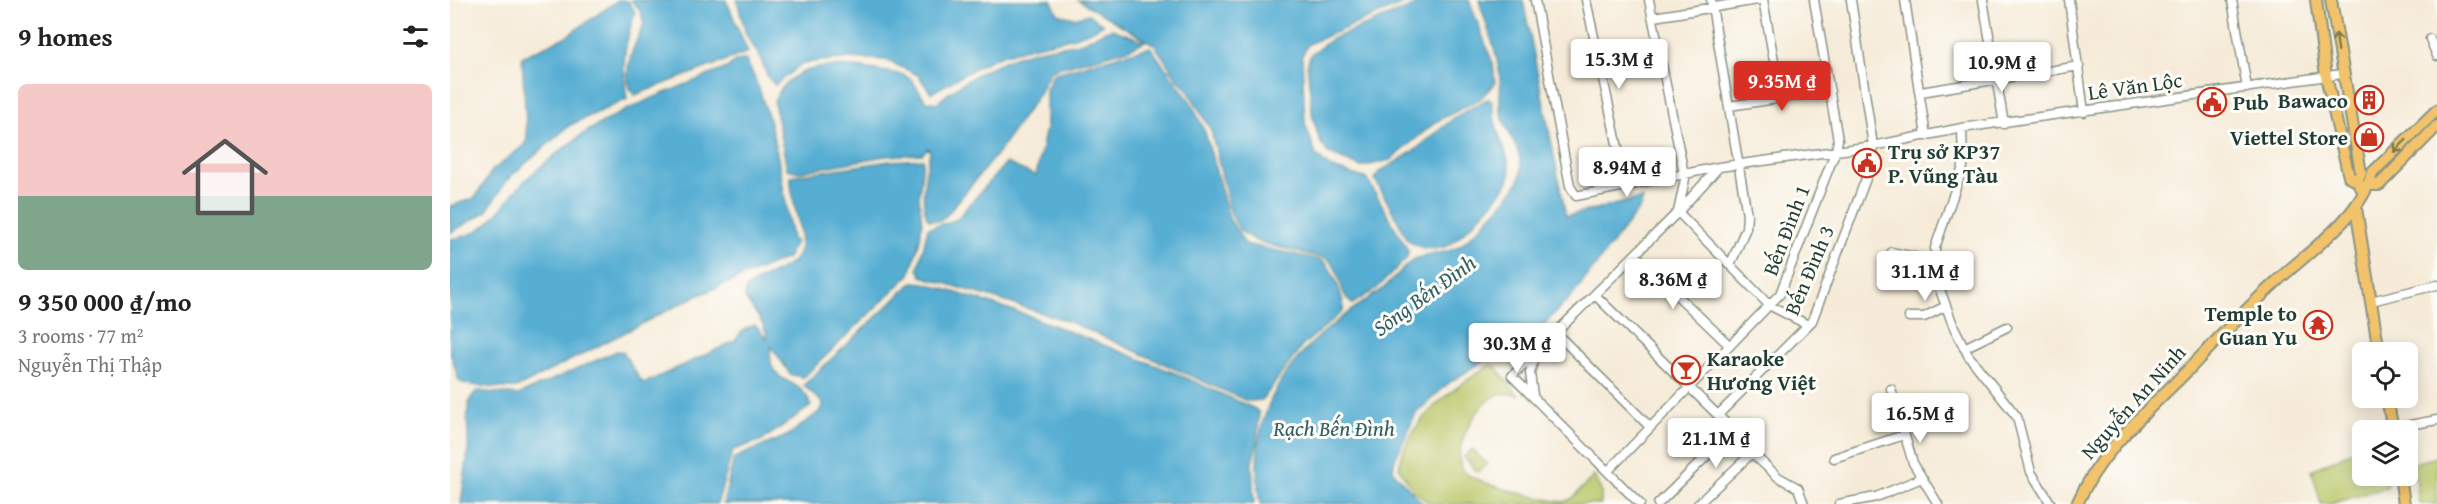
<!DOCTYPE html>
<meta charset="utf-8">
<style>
:root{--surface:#fff;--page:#f2f2f2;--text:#222;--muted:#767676;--line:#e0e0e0;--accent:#d93025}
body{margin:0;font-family:"Gentium Book Plus",serif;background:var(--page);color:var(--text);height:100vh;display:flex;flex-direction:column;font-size:22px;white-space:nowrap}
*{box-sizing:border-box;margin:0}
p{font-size:20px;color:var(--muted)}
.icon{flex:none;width:33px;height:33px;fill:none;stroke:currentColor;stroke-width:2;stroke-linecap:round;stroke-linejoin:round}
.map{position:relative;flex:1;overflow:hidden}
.panel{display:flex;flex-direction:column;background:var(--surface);width:450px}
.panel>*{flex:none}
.tools{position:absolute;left:1902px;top:342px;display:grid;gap:12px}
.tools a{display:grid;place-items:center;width:66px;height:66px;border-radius:9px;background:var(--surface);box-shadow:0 3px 15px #0003;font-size:30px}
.price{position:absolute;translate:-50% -51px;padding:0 14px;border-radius:6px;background:#fff;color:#222;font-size:20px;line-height:39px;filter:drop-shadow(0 2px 3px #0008)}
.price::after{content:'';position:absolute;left:50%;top:36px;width:18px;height:14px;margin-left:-9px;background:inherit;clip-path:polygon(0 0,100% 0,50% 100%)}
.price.on{background:var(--accent);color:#fff}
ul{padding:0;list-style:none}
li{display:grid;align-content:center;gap:12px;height:318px;padding:0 18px}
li+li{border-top:2px solid var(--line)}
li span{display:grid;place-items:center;height:186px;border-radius:9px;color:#555}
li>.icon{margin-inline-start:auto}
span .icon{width:108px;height:108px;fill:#fffc;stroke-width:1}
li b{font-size:26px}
h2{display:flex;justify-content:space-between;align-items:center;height:72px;padding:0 18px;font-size:26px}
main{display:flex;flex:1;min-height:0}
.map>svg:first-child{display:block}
.green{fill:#bac86a;stroke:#6c824f;stroke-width:1.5}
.water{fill:#56aed3;stroke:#3a7684;stroke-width:1.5}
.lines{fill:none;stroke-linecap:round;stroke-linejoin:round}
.minor-casing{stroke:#8a9486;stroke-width:11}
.major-casing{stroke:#8a9486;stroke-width:14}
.minor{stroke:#fff;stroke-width:8}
.major{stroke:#f2c36a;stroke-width:10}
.oneway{stroke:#7e794c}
.labels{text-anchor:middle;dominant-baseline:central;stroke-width:6;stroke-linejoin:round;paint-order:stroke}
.street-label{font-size:21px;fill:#1f3d34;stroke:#fdfcf7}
.poi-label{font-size:21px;font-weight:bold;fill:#1f3d34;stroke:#fdfcf7;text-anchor:end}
.water-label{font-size:22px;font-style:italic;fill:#305f64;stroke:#fdfcf7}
</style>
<main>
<section class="panel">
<h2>9 homes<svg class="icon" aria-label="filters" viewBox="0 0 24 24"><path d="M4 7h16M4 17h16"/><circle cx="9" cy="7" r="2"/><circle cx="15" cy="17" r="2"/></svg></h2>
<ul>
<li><span style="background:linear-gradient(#f6c9c9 60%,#7fa58c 0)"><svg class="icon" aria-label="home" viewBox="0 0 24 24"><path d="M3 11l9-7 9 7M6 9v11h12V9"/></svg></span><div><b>9 350 000 ₫/mo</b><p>3 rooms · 77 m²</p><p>Nguyễn Thị Thập</p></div></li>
</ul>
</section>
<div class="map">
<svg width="1987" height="504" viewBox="0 0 1987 504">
<rect width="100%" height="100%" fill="#fdfcf7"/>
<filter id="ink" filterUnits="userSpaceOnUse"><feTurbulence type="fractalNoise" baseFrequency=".0167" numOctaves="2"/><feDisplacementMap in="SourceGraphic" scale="12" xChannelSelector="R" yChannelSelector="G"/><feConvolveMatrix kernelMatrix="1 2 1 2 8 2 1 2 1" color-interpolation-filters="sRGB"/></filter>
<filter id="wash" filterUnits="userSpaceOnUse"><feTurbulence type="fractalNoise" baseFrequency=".008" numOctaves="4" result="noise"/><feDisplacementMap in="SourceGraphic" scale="24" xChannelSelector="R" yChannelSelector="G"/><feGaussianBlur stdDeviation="1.35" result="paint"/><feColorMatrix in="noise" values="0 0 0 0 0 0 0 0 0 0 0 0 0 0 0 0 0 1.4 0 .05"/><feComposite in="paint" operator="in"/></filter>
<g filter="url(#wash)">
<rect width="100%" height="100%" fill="#f6ebd8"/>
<path class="green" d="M1040,365L1045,366L1068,395C1060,393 1053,392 1045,396C1024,407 1002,449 1012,470C1026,485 1092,499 1113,502L1121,499L1144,476L1151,491V504H980L964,491L949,468C956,420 1003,389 1040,365Z
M1912,447V476H1936L1937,487L1881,504H1871L1862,470Z
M1022,449L1037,464L1028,472L1014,457Z
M1987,457V504H1969L1964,463Z"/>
<path class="water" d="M168,0L178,1L185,12C174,46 171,64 177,99L120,125L58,179L36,212L0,233V206L25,198L42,171L74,145L77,139L72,57L117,36Z
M181,0H276L298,52L185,95C167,77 186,42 194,24L191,12Z
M287,0H601L608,14L624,18L638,14L653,24C630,42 577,44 547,57C523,67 503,82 481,93L468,75L436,60L401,58L353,63L325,85L318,77L310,57L296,34Z
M628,0H962L858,44L852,56L855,123L866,155L879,167L917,179L954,243L958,251L957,258L926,289L902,304C887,292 893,270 877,259L808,242L790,231L781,214L761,130L736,87L728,80L705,45Z
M978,0H1019L1043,64L1045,83L1030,99L987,121L940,160L911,167L879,154L870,142L863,118L857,64L861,54L882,39Z
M1029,0H1073L1116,216L1193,198L1191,206L1123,295L1071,347L1045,354L1000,382L966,413L944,462L943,471L973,504H810C793,397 849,344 931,290C942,282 955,264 965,259C976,254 992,254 1004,249C1018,243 1064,193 1069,180C1077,159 1060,137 1053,119C1047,105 1052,93 1050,79C1048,53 1036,25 1029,0Z
M662,29L695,41L679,49L601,70L588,95L549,151L496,216L488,221L479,220C468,204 476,171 480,152L478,148L472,154L435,156L349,172L337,169L324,102C344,51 410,67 453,75L461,79L476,101L487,103C516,77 555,57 593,49C605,47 617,46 629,43C639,40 654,30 662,29Z
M700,47L740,101L755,132L779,218L795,244L871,260C882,265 895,300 893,311L852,346L812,400L797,401L618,321L472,276L468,269L478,228L506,220L556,163L586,176L596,128V90L603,74Z
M296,60C325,115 331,178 342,239L346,242L337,258L242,298L66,388C54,388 17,387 9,381L0,352V239C46,234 52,198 83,173C101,159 119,143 138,131C181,104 230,87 277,68L285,61Z
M1037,99L1042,101C1044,110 1044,120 1047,129C1051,143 1060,159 1060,174C1059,191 1014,233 999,245C986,251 970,250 958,240L925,179L929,172L964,151L1005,117Z
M473,159L469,197L472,222L470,239L460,274L354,377L341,375L321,346C315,390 351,372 361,406L312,440L283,450L267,504H11C13,486 16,469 18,451C20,434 11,403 27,391L68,395L167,351L173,352L190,380L195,383L285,341C290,332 295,328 305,325L317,339C316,323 303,311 295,298L296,289C308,277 327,274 341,263C364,246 338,201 341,176L440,161Z
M463,282L475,283L577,315L725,373L805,409L809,413L807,444L802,462L804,504H273L284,458L337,436L369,412L374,404L354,386L356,383Z"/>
</g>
<g filter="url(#ink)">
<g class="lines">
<g class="minor-casing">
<path id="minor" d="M1085,0L1120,186L1126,196L1269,167L1423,146L1512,128L1892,74
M1136,0L1176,185
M1199,0L1235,179L1228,212L1319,305L1358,325
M1261,0L1297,215L1296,228L1281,263
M1313,0L1331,99
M1455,0L1476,136
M1533,0L1554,124
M1619,0L1634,112
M1782,0L1797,88
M1204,17L1308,0
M1980,39L1987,56
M1471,92L1629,66
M1279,106L1380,91
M1512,128L1513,167L1485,248V276L1503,325L1518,355L1567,417L1581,472L1601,504
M1442,252L1483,261
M1185,255L1280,346
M1145,295L1283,430C1292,436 1302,441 1302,453
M1921,301L1987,285
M1459,317H1474L1496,306
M1106,333L1200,427
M1514,348L1557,327
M1441,389L1463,463L1488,504
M1083,395L1080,373L1085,355
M1269,414L1362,321L1423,160V146L1401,0
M1943,428L1987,420
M1302,453L1328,477L1348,488L1354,504
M1384,458L1454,435
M1158,471L1330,294L1386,150L1388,140L1364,0
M1190,504L1062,376L1228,212L1269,167
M1208,504L1283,430
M1248,504L1302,453
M1389,504L1426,497L1472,478"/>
</g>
<g class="major-casing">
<path id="major" d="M1866,0L1876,76L1899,177L1907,181L1914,192
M1881,0L1911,173L1907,181
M1919,185H1929L1987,126
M1906,208L1929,352
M1937,398L1943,430
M1950,476L1954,504
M1627,504C1651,449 1699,410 1740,368C1769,338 1796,309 1827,281C1859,251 1911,217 1922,173L1987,110"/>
</g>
<use href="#minor" class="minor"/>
<use href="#major" class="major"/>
</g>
<defs><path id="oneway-shaft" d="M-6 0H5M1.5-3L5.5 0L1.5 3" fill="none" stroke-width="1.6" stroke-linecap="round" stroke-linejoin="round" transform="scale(1.5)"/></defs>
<g class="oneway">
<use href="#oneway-shaft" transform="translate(1887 42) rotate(-98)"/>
<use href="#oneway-shaft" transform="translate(1950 146) rotate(136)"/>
</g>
</g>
<defs>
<g id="building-ring" transform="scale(1.5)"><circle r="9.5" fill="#fdfcf7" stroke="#c8321e" stroke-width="1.5"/><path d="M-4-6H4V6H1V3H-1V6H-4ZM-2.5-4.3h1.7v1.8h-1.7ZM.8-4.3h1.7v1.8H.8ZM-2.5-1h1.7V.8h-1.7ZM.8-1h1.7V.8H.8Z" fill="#c8321e"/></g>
<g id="civic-ring" transform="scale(1.5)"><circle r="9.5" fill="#fdfcf7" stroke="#c8321e" stroke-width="1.5"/><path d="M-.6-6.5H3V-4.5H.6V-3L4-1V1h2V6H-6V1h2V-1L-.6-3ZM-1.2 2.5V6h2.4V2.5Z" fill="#c8321e"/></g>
<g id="shop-ring" transform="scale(1.5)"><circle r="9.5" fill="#fdfcf7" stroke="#c8321e" stroke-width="1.5"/><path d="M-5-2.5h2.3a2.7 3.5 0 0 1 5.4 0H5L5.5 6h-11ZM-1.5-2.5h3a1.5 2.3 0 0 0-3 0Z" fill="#c8321e"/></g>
<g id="temple-ring" transform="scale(1.5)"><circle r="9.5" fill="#fdfcf7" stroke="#c8321e" stroke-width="1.5"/><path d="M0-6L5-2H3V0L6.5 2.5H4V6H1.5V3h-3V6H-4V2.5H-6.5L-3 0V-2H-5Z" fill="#c8321e"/></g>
<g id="bar-ring" transform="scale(1.5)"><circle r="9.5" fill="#fdfcf7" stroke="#c8321e" stroke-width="1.5"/><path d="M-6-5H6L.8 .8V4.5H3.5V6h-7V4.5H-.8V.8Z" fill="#c8321e"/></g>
</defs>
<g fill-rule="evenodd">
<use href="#building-ring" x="1919" y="100"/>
<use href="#civic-ring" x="1762" y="102"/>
<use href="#shop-ring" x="1919" y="137"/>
<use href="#civic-ring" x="1417" y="163"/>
<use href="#temple-ring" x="1868" y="325"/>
<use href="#bar-ring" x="1236" y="370"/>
</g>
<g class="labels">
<g class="street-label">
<text transform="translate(1685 86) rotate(-8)">Lê Văn Lộc</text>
<text transform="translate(1336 230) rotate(-69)">Bến Đình 1</text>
<text transform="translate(1359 270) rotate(-67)">Bến Đình 3</text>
<text transform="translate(1683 402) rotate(-48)">Nguyễn An Ninh</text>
</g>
<g class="poi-label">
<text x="1898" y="100">Bawaco</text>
<text x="1783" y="102" text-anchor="start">Pub</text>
<text x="1898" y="137">Viettel Store</text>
<text x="1438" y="151" text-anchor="start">Trụ sở KP37<tspan x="1438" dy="24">P. Vũng Tàu</tspan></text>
<text x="1847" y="313">Temple to<tspan x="1847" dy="24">Guan Yu</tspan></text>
<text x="1257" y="358" text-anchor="start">Karaoke<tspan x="1257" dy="24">Hương Việt</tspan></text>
</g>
<g class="water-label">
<text transform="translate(974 295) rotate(-36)">Sông Bến Đình</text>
<text x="884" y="428">Rạch Bến Đình</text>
</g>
</g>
</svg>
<div class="tools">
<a><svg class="icon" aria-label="locate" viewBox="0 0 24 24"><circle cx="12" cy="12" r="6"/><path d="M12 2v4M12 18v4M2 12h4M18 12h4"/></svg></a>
<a><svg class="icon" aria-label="layers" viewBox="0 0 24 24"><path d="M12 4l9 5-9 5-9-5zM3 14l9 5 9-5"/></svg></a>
</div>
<b class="price" style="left:1169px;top:90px">15.3M ₫</b>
<b class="price" style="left:1552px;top:93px">10.9M ₫</b>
<b class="price on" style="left:1332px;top:112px">9.35M ₫</b>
<b class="price" style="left:1177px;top:198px">8.94M ₫</b>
<b class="price" style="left:1475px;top:302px">31.1M ₫</b>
<b class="price" style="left:1223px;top:310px">8.36M ₫</b>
<b class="price" style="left:1067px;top:374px">30.3M ₫</b>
<b class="price" style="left:1470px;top:444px">16.5M ₫</b>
<b class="price" style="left:1266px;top:469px">21.1M ₫</b>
</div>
</main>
